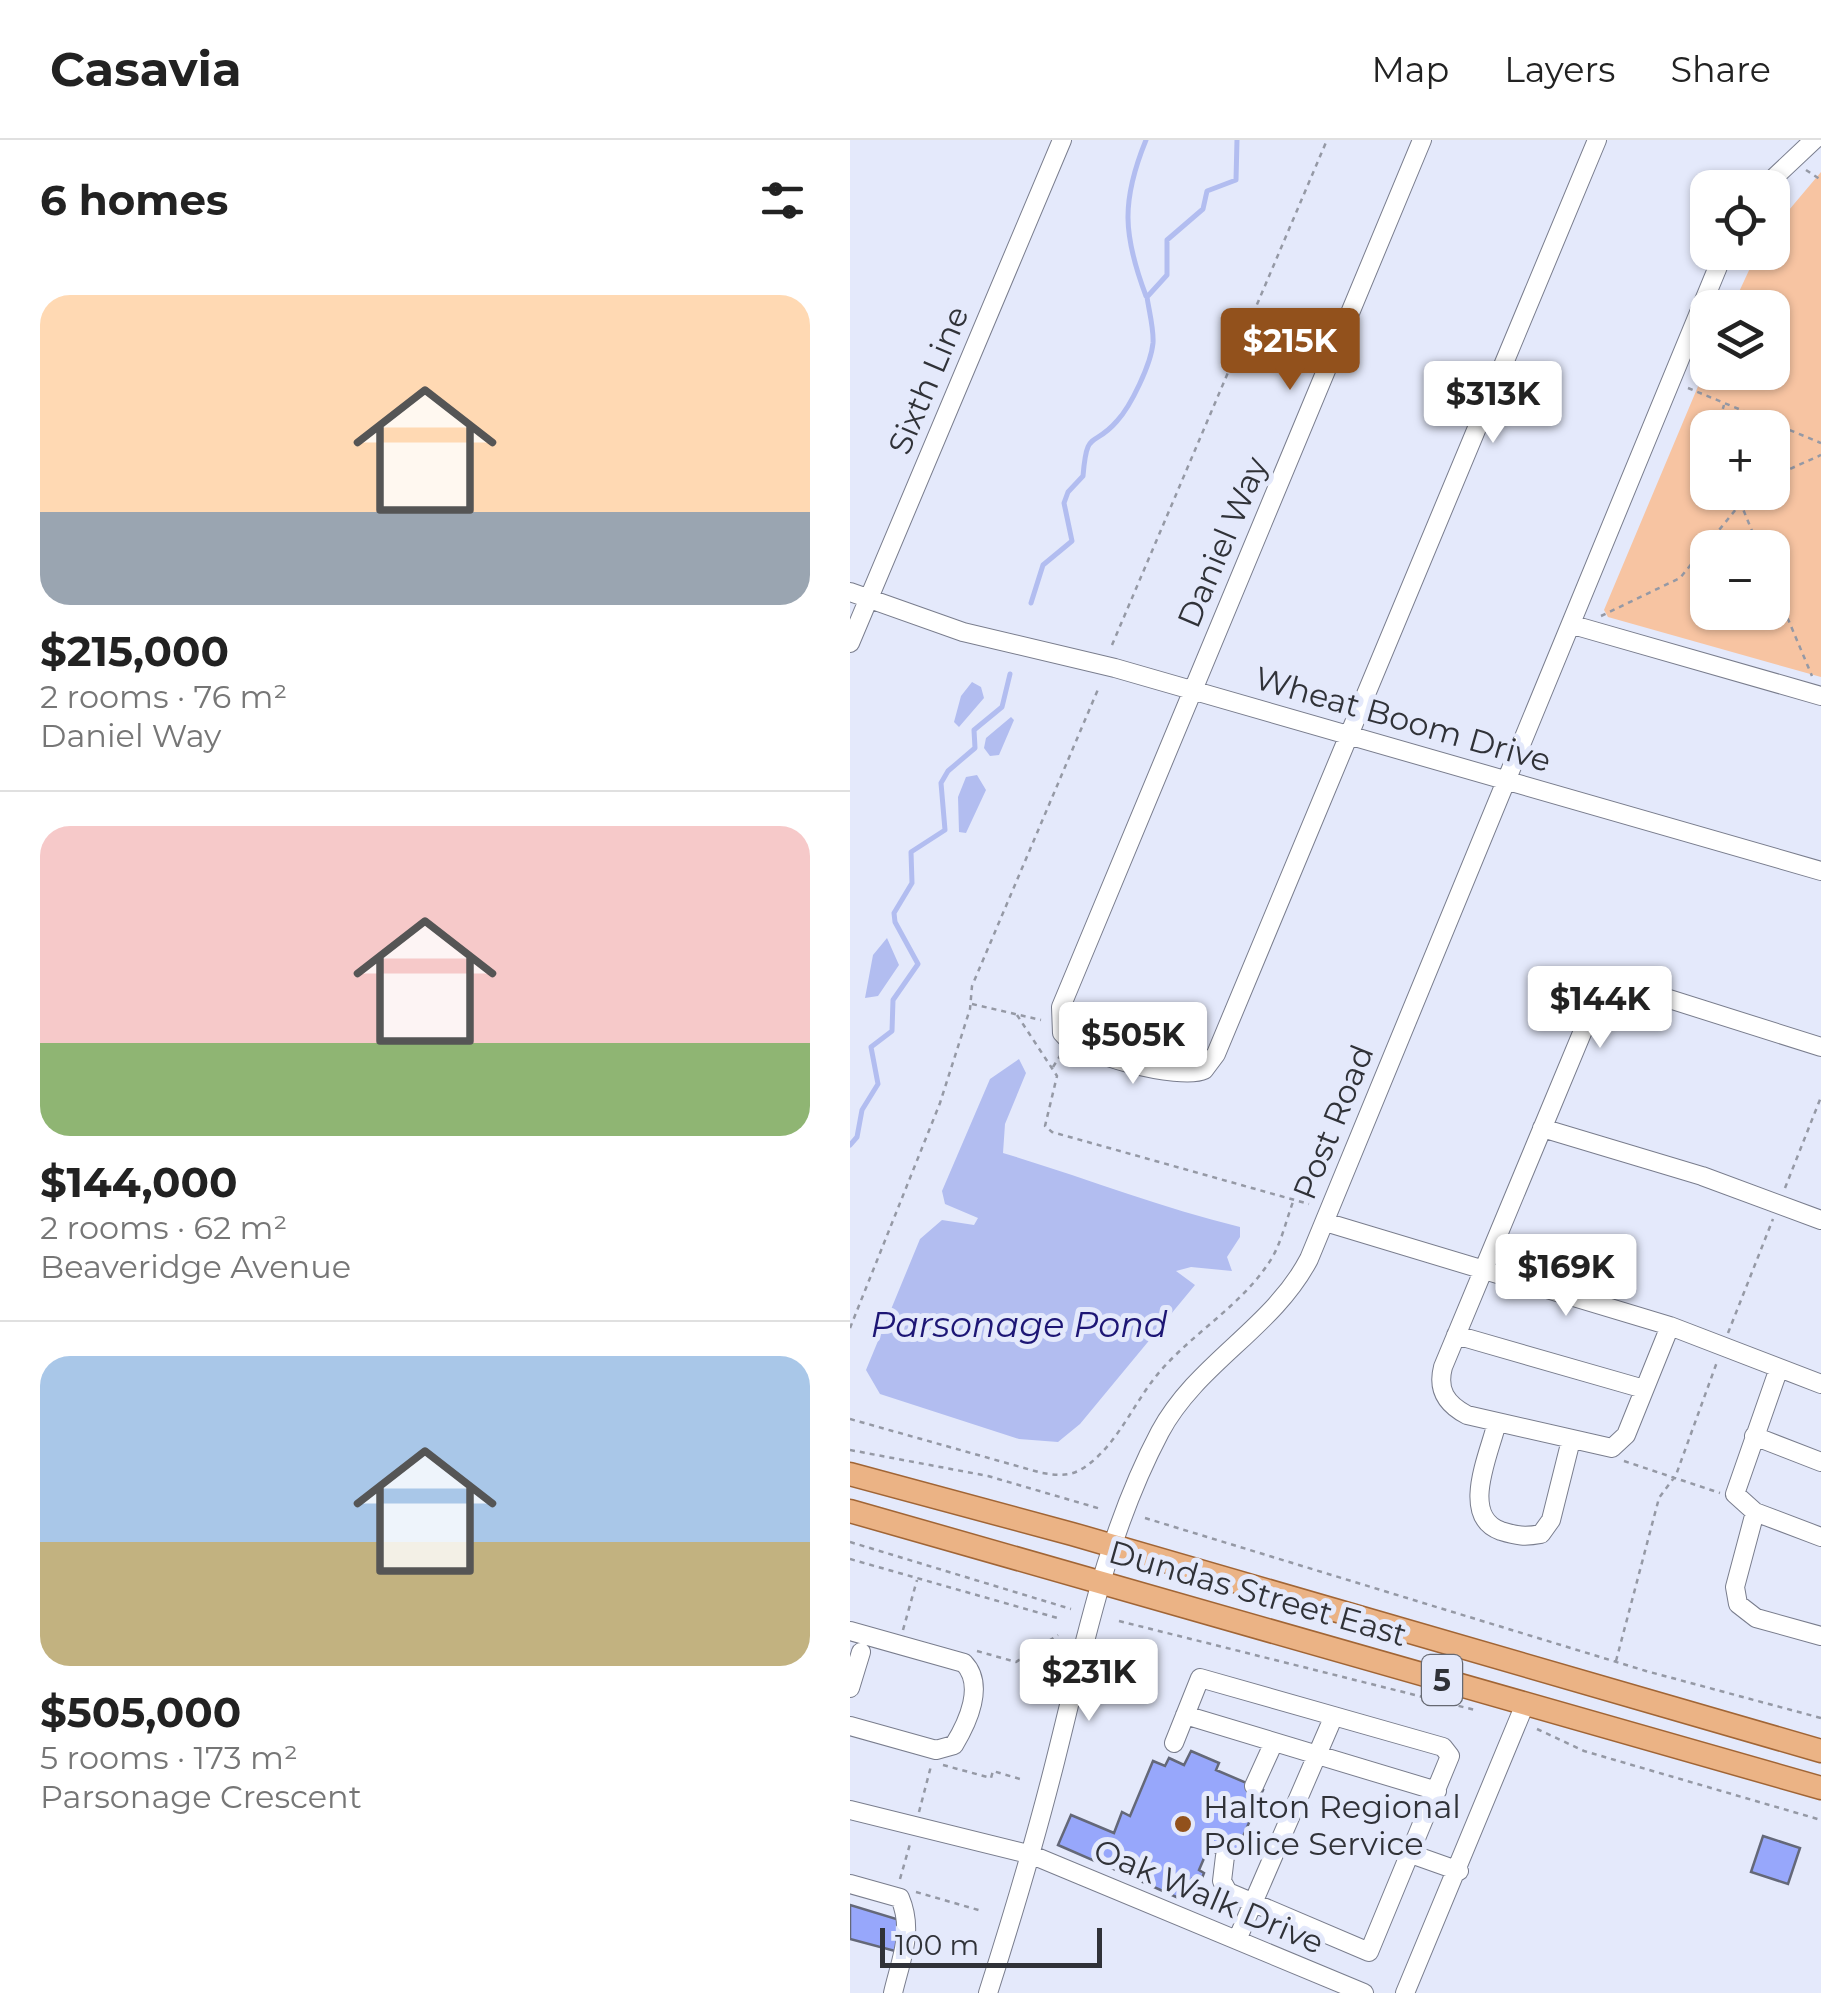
<!DOCTYPE html>
<meta charset="utf-8">
<style>
:root{--surface:#fff;--page:#f6f6f6;--text:#222;--muted:#767676;--line:#e0e0e0;--accent:#92511c}
body{margin:0;font-family:Montserrat,sans-serif;background:var(--page);color:var(--text);height:100vh;display:flex;flex-direction:column;font-size:38px;white-space:nowrap}
*{box-sizing:border-box;margin:0}
p{font-size:32px;color:var(--muted)}
.icon{flex:none;width:55px;height:55px;fill:none;stroke:currentColor;stroke-width:2;stroke-linecap:round;stroke-linejoin:round}
.map{position:relative;flex:1;overflow:hidden}
.side{display:flex;flex-direction:column;background:var(--surface);width:850px}
.side>*{flex:none}
.controls{position:absolute;left:840px;top:30px;display:grid;gap:20px}
.controls a{display:grid;place-items:center;width:100px;height:100px;border-radius:20px;background:var(--surface);box-shadow:0 2px 8px #0004;font-size:50px}
.scale{position:absolute;left:30px;bottom:25px;width:222px;box-sizing:border-box;padding-left:10px;border:5px solid #303238;border-top:0;font-size:28px;line-height:35px;white-space:nowrap;color:#303238;-webkit-text-stroke:8px #e4e9fb;paint-order:stroke}
.price{position:absolute;translate:-50% -85px;padding:0 22px;border-radius:10px;background:#fff;color:#222;font-size:32px;line-height:65px;filter:drop-shadow(0 2px 5px #0008)}
.price::after{content:'';position:absolute;left:50%;top:60px;width:30px;height:22px;margin-left:-15px;background:inherit;clip-path:polygon(0 0,100% 0,50% 100%)}
.price.selected{background:var(--accent);color:#fff}
ul{padding:0;list-style:none}
li{display:grid;align-content:center;gap:20px;height:530px;padding:0 40px}
li+li{border-top:2px solid var(--line)}
li span{display:grid;place-items:center;height:310px;border-radius:30px;color:#555}
li>.icon{margin-inline-start:auto}
span .icon{width:180px;height:180px;fill:#fffc;stroke-width:1}
li b{font-size:42px}
h2{display:flex;justify-content:space-between;align-items:center;height:120px;padding:0 40px;font-size:42px}
header{display:flex;align-items:center;gap:60px;box-sizing:border-box;height:140px;padding:0 50px;background:var(--surface);border-bottom:2px solid var(--line)}
header strong{font-size:48px}
nav{display:flex;gap:55px;margin-inline-start:auto;font-size:35px}
main{display:flex;flex:1;min-height:0}
.map>svg:first-child{display:block}
.green{fill:#f7c4a2;fill-rule:evenodd}
.water{fill:#b2bdf0}
.lines{fill:none;stroke-linecap:round;stroke-linejoin:round}
.stream{stroke:#b2bdf0;stroke-width:5}
.building{fill:#97a7fb;stroke:#646878;stroke-width:2.5}
.minor-casing{stroke:#797d8d;stroke-width:20}
.major-casing{stroke:#a16535;stroke-width:25}
.path{stroke:#9599a5;stroke-width:2.5;stroke-dasharray:5 5;stroke-linecap:butt}
.minor{stroke:#fff;stroke-width:18}
.major{stroke:#ebb385;stroke-width:22}
.poi-dot{fill:#92511c;stroke:#e4e9fb;stroke-width:4}
.labels{text-anchor:middle;dominant-baseline:central;stroke-width:10;stroke-linejoin:round;paint-order:stroke}
.shield{fill:#e4e9fb;stroke:#666972;stroke-width:2.5}
.shield-label{font-size:30px;font-weight:bold;fill:#303238}
.street-label{font-size:32px;fill:#303238;stroke:#e4e9fb}
.poi-label{font-size:32px;fill:#303238;stroke:#e4e9fb;text-anchor:start}
.water-label{font-size:35px;font-style:italic;fill:#1d1675;stroke:#e4e9fb}
</style>
<header>
<strong>Casavia</strong>
<nav><a>Map</a><a>Layers</a><a>Share</a></nav>
</header>
<main>
<section class="side">
<h2>6 homes<svg class="icon" aria-label="filters" viewBox="0 0 24 24"><path d="M4 7h16M4 17h16"/><circle cx="9" cy="7" r="2"/><circle cx="15" cy="17" r="2"/></svg></h2>
<ul>
<li><span style="background:linear-gradient(#ffd9b3 70%,#9aa5b1 0)"><svg class="icon" aria-label="home" viewBox="0 0 24 24"><path d="M3 11l9-7 9 7M6 9v11h12V9"/></svg></span><div><b>$215,000</b><p>2 rooms · 76 m²</p><p>Daniel Way</p></div></li>
<li><span style="background:linear-gradient(#f6c9c9 70%,#8fb573 0)"><svg class="icon" aria-label="home" viewBox="0 0 24 24"><path d="M3 11l9-7 9 7M6 9v11h12V9"/></svg></span><div><b>$144,000</b><p>2 rooms · 62 m²</p><p>Beaveridge Avenue</p></div></li>
<li><span style="background:linear-gradient(#a9c7e8 60%,#c2b280 0)"><svg class="icon" aria-label="home" viewBox="0 0 24 24"><path d="M3 11l9-7 9 7M6 9v11h12V9"/></svg></span><div><b>$505,000</b><p>5 rooms · 173 m²</p><p>Parsonage Crescent</p></div></li>
</ul>
</section>
<div class="map">
<svg width="971" height="1853" viewBox="0 0 971 1853">
<rect width="100%" height="100%" fill="#e4e9fb"/>
<path class="green" d="M971,32V537L758,477L754,470L857,225L858,232H922V168L882,167L907,113L922,112L923,89ZM858,288H922V352H858ZM858,408H922V472H858Z"/>
<path class="water" d="M122,542L131,547L134,558L109,587L104,582L111,556Z
M161,577L164,580L149,615L140,616L134,608L136,598Z
M127,635L136,650L116,693L109,692L108,657L116,637Z
M37,798L49,825L28,856L15,858L23,815Z
M169,919L176,933L155,984L153,1013C233,1037 309,1067 390,1087V1097L377,1117L382,1131L341,1127L326,1131L345,1145L230,1284L208,1302L169,1299L30,1254L16,1230L70,1099L92,1080L124,1085L128,1078L95,1064L92,1051L140,939Z"/>
<g class="lines">
<path class="stream" d="M296,0C271,61 273,95 296,156
M181,463L193,425L222,401L214,363L218,352L233,336C237,287 243,309 267,281C281,266 301,224 303,203C304,189 299,171 297,157L317,135V100L353,69L357,51L386,40L387,0
M0,1005L7,997L12,970L28,944L21,907L42,891L43,860L68,824L45,782L44,773L62,743L61,712L95,690L91,643L98,631L125,608L124,590L152,567L160,534"/>
</g>
<path class="building" d="M341,1611L369,1623L366,1630L413,1650L383,1720L358,1709L349,1730L354,1733L350,1743L342,1739L333,1760L261,1728L264,1722L259,1720L256,1726L208,1705L221,1675L264,1693L272,1672L280,1676L303,1621L315,1626L319,1618L334,1625Z
M913,1696L950,1708L938,1744L901,1732Z
M0,1765L53,1781L45,1811L0,1799Z"/>
<g class="lines">
<g class="minor-casing">
<path id="minor" d="M572,0L211,867L212,893C227,914 331,941 354,930L366,914L747,0
M913,48L964,0
M0,452L113,492L265,528L971,731
M723,485L971,556
M0,503L212,0
M692,988L852,1036L971,1080
M475,1082L820,1186L971,1244
M820,1186L776,1295L762,1308L617,1275C596,1264 587,1250 593,1227L747,857L765,844L775,845L971,907
M606,1195L794,1249
M929,1228L885,1354L905,1372L971,1397
M647,1282C640,1313 609,1376 651,1391C667,1396 675,1397 691,1394L701,1380L721,1300
M904,1296L971,1322
M905,1372L885,1447L888,1464L906,1478L971,1496
M0,1491L114,1523C135,1545 118,1582 104,1605L86,1610L0,1586
M0,1548L11,1512
M335,1575L587,1651
M324,1603L350,1538L593,1607L600,1616L519,1812L378,1752L372,1741L375,1716
M404,1646L424,1602
M0,1670L182,1715L514,1853
M561,1714L609,1731
M0,1744L50,1758C64,1791 51,1819 43,1853
M387,1800L483,1578
M138,1853C163,1775 186,1698 206,1618C234,1507 256,1394 310,1292C347,1223 423,1188 459,1119L874,112
M555,1853L675,1564"/>
</g>
<g class="major-casing">
<path id="major" d="M0,1334L222,1394L971,1611
M0,1371L971,1648"/>
</g>
<path class="path" d="M956,30L971,40
M838,248L971,303
M867,288L874,265
M922,337L971,315
M886,352L909,408
M922,441L962,536
M751,476L830,438L900,352
M262,505L477,0
M122,864L191,880
M167,875L207,936L195,986L202,992L459,1064
M203,927L210,916
M935,1048L971,957
M0,1188L90,963L120,869L122,846L249,547
M878,1193L923,1079
M0,1279L192,1333C205,1335 217,1337 230,1330C263,1311 281,1269 303,1240C336,1197 388,1169 418,1124C431,1106 436,1080 444,1059
M0,1310L138,1336L251,1369
M774,1321L870,1353
M295,1378L796,1531L971,1578
M0,1402L221,1469
M0,1419L211,1479
M269,1481L625,1570
M53,1490L67,1440
M127,1511L166,1522L208,1495
M766,1521L809,1358L826,1335L867,1222
M687,1589L734,1611L971,1680
M93,1625L141,1638L143,1631L170,1639
M69,1672L81,1626
M50,1739L60,1704
M66,1752L132,1771"/>
<use href="#minor" class="minor"/>
<use href="#major" class="major"/>
</g>
<circle class="poi-dot" cx="333" cy="1684" r="10"/>
<g class="labels">
<rect class="shield" x="572" y="1515" width="40" height="50" rx="8"/>
<g class="shield-label">
<text x="592" y="1540">5</text>
</g>
<g class="street-label">
<text transform="translate(78 240) rotate(-67)">Sixth Line</text>
<text transform="translate(372 402) rotate(-67)">Daniel Way</text>
<text transform="translate(553 579) rotate(16)">Wheat Boom Drive</text>
<text transform="translate(483 982) rotate(-68)">Post Road</text>
<text transform="translate(408 1453) rotate(16)">Dundas Street East</text>
<text transform="translate(359 1756) rotate(23)">Oak Walk Drive</text>
</g>
<g class="poi-label">
<text x="353" y="1666">Halton Regional<tspan x="353" dy="37">Police Service</tspan></text>
</g>
<g class="water-label">
<text x="169" y="1184">Parsonage Pond</text>
</g>
</g>
</svg>
<div class="controls">
<a><svg class="icon" aria-label="locate" viewBox="0 0 24 24"><circle cx="12" cy="12" r="6"/><path d="M12 2v4M12 18v4M2 12h4M18 12h4"/></svg></a>
<a><svg class="icon" aria-label="layers" viewBox="0 0 24 24"><path d="M12 4l9 5-9 5-9-5zM3 14l9 5 9-5"/></svg></a>
<a>+</a>
<a>−</a>
</div>
<div class="scale">100 m</div>
<b class="price selected" style="left:440px;top:253px">$215K</b>
<b class="price" style="left:643px;top:306px">$313K</b>
<b class="price" style="left:750px;top:911px">$144K</b>
<b class="price" style="left:283px;top:947px">$505K</b>
<b class="price" style="left:716px;top:1179px">$169K</b>
<b class="price" style="left:239px;top:1584px">$231K</b>
</div>
</main>
